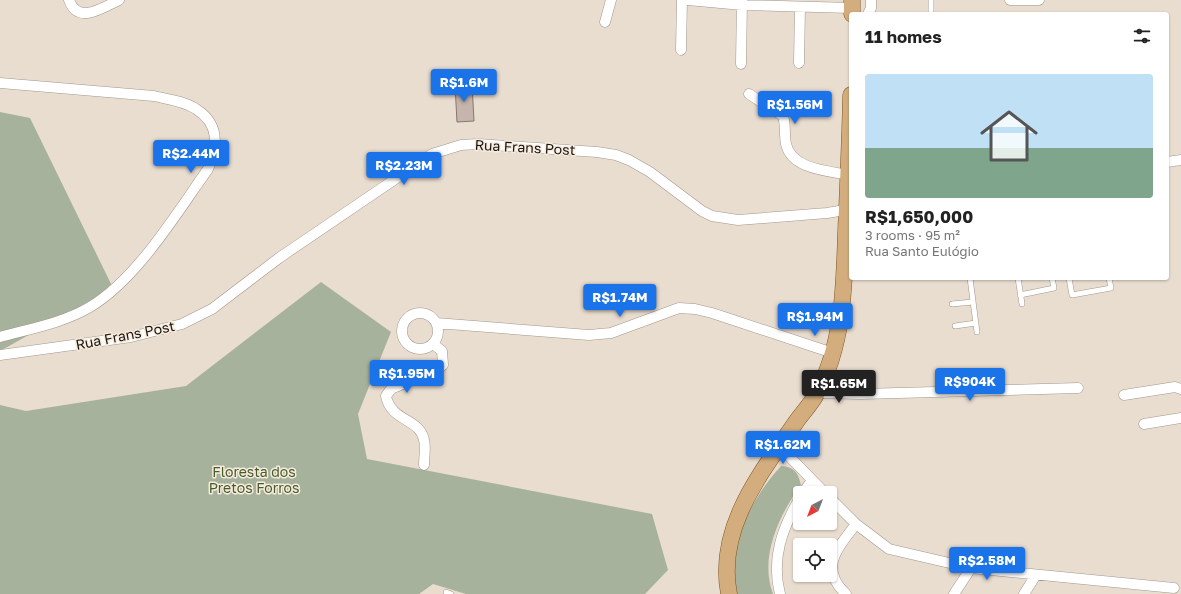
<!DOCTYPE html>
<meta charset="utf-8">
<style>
:root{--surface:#fff;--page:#f2f2f2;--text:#222;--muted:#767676;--accent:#1a73e8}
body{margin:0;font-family:"Golos Text",sans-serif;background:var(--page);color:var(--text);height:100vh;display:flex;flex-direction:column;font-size:15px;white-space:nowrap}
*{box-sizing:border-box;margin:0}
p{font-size:13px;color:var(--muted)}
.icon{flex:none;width:22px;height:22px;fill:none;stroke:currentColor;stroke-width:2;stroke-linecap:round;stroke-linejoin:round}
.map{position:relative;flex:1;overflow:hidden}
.side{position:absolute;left:849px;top:12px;width:320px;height:268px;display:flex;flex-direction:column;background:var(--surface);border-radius:4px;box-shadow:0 1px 3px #0004}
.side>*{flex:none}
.needle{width:26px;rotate:222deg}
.tools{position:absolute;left:793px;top:486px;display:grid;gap:8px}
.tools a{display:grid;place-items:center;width:44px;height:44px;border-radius:4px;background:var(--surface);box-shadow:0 1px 3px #0004;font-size:20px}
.price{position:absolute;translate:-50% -34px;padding:0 9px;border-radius:4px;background:var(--accent);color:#fff;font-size:13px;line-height:26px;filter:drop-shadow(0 1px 2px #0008)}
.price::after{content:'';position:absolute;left:50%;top:24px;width:12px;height:9px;margin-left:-6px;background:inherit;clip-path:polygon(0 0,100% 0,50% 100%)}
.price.active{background:#222;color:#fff}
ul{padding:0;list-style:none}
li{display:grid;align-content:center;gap:8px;height:212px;padding:0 16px}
li span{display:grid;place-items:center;height:124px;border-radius:4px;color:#555}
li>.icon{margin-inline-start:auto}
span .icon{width:72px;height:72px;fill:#fffc;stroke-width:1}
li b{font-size:17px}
h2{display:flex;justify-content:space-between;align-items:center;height:48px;padding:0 16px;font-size:17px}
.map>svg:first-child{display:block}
.green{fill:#a7b29d}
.building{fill:#c5b5ad;stroke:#86776f}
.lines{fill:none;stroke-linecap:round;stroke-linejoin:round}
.lane-casing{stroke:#a2978b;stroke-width:6}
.street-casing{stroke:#a2978b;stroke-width:11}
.primary-casing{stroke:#7e551f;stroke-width:17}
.lane{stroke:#fff;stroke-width:5}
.street{stroke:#fff;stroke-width:10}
.primary{stroke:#d3ad7d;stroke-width:16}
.labels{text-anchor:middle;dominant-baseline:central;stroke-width:3;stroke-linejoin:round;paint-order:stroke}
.street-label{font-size:14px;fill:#191511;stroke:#f7ebdd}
.park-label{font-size:14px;fill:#465d2b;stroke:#f7ebdd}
</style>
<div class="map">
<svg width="1181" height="594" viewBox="0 0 1181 594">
<rect width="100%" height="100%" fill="#e9ddd0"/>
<path class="green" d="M0,112L30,118L113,288L0,351Z
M321,282L391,332L358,414L367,459L652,514L668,570L645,594H466L433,584L419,594H0V405L26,411L186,386Z
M781,466C794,467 798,472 801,485C779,515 759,557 773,594H735C735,582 733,569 734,557C740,523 758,491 781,466Z"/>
<path class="building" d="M472,84L474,121L457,122L455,85Z"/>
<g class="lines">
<g class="lane-casing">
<path id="lane" d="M931,14V0
M970,278L977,332
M1018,278L1022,304
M1069,278L1072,295L1111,288L1109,278
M1020,295L1054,288L1052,278
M952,304L973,302
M955,326L976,323
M446,592L451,594"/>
</g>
<g class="street-casing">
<path id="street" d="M69,0C78,25 102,8 119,0
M688,0L742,5L852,8
M1010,0H1039
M868,14L871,8V0
M605,22L611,0
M681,50L682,0
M799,63L800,7
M741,64L742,0
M0,83L154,96C167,99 184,101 196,109C220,124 218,146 208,169C176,214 137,279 90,307C63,323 29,329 0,337
M749,94L783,116C786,125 784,134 786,144C791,169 828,171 849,175
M1167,162L1181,160
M402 331a18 18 0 1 1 36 0a18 18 0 1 1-36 0Z
M436,323L589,335L611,333L679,308L695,309L712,313L833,353
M0,355L131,337L182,324L212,309L279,258L432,154L461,145L478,144L597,152L616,155L629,160L650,172L702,211L712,216L738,220L827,213L851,209
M817,393L861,394L1078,388
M1124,395L1175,387L1181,389
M1144,424L1181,418
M779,446L825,493
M424,465C424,457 426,447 424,440C420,418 391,422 386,396L391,389L437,370L443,365L442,351L433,344
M803,493L812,480
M830,498L856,524L889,549L971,568L1174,588
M780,594C771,559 782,528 800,498
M846,594C818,568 838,548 856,524
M954,594L971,568
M1024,594L1036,575"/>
</g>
<g class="primary-casing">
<path id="primary" d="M852,0V14
M729,594C716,528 761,473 796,422C803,412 812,403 817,393C844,343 844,285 846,231C848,185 850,140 851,95"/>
</g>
<use href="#lane" class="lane"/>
<use href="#street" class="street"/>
<use href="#primary" class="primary"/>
</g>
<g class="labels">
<g class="street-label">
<text transform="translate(525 147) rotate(3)">Rua Frans Post</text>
<text transform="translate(125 335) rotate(-11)">Rua Frans Post</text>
</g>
<g class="park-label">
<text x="254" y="471">Floresta dos<tspan x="254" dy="16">Pretos Forros</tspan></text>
</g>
</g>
</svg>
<div class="tools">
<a><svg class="needle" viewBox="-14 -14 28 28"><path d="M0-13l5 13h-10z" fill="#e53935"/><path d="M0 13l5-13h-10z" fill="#767676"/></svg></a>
<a><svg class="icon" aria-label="locate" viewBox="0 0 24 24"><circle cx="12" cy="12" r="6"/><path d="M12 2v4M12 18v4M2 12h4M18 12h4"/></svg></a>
</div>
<b class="price" style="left:464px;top:103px">R$1.6M</b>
<b class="price" style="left:795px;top:125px">R$1.56M</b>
<b class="price" style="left:191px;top:174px">R$2.44M</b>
<b class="price" style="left:404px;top:186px">R$2.23M</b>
<b class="price" style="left:620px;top:318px">R$1.74M</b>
<b class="price" style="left:815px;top:337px">R$1.94M</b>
<b class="price" style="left:407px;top:394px">R$1.95M</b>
<b class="price" style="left:970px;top:402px">R$904K</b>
<b class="price active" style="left:839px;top:404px">R$1.65M</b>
<b class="price" style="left:783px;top:465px">R$1.62M</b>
<b class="price" style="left:987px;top:581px">R$2.58M</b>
<section class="side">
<h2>11 homes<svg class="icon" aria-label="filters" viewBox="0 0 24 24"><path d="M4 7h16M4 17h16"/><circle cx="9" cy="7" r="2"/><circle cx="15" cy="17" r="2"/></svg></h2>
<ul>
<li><span style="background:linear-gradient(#bfe0f5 60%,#7fa58c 0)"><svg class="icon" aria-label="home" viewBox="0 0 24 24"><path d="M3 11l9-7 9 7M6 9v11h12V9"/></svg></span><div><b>R$1,650,000</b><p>3 rooms · 95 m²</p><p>Rua Santo Eulógio</p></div></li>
</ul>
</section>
</div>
